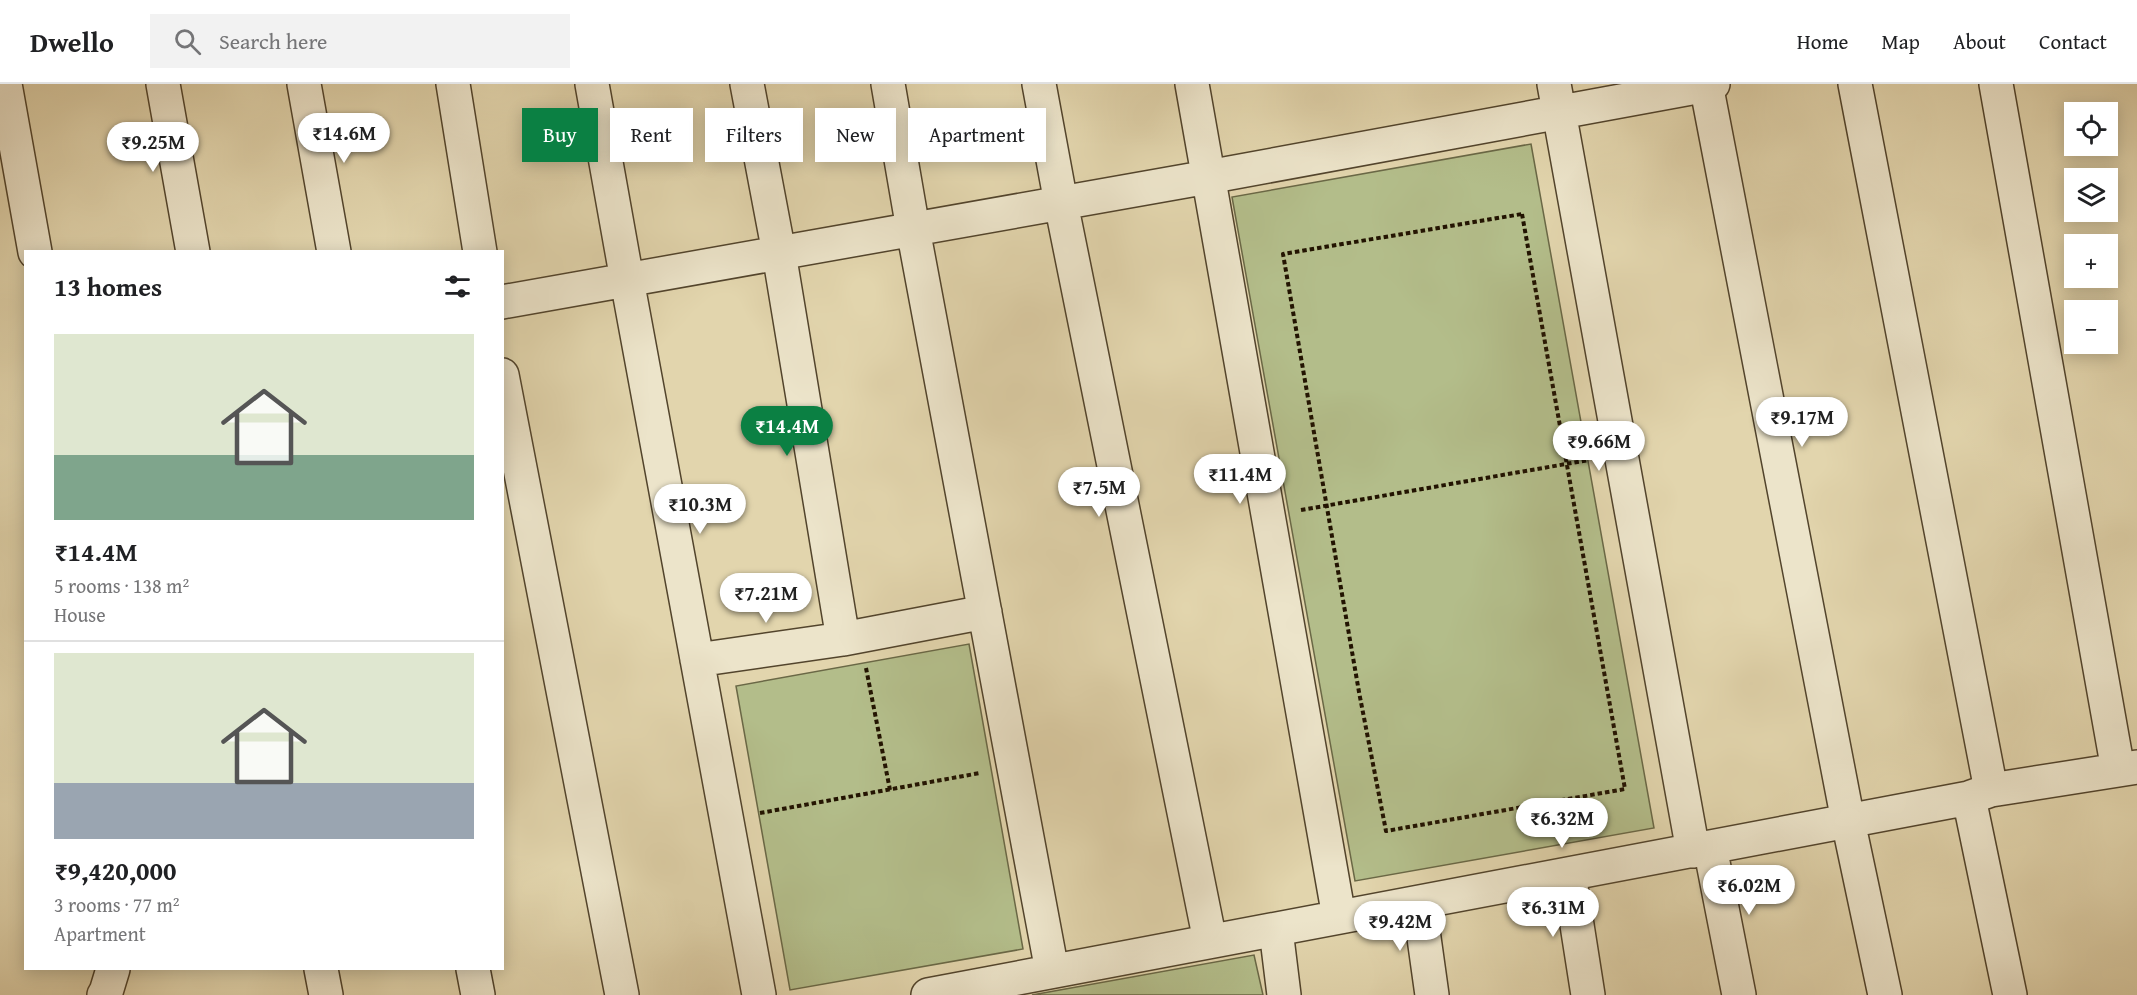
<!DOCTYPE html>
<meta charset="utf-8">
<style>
:root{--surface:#fff;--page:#f2f2f2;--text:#202124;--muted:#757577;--line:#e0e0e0;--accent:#0b8043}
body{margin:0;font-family:"Gentium Book Plus",serif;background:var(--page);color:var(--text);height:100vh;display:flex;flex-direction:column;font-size:22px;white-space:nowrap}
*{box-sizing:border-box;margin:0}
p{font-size:20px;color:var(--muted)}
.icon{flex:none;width:33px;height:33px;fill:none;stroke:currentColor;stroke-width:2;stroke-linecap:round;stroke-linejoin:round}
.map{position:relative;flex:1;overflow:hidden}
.side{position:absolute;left:24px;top:166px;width:480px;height:720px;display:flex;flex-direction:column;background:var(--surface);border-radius:0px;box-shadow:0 3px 15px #0003}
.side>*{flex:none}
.banner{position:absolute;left:522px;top:24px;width:570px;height:54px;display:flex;gap:12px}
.fabs{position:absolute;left:2064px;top:18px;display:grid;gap:12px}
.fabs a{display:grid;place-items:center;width:54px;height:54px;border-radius:0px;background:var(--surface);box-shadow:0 3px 15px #0003;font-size:30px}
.price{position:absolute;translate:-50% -51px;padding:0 14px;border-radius:21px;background:#fff;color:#222;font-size:20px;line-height:39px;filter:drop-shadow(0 2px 3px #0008)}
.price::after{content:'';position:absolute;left:50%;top:36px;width:18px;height:14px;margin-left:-9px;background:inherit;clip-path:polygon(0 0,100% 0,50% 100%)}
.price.on{background:var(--accent);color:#fff}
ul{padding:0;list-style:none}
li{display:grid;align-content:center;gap:12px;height:318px;padding:0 30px}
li+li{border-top:2px solid var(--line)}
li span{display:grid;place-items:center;height:186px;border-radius:0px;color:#555}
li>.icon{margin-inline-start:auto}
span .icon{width:108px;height:108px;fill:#fffc;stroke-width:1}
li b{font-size:26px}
h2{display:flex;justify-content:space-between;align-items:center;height:72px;padding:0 30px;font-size:26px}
.pill{padding:0 21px;border-radius:0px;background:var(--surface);box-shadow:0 3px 15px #0003;font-size:21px;line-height:54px}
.pill.on{background:var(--accent);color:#fff}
header{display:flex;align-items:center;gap:36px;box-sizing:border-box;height:84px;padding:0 30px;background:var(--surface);border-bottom:2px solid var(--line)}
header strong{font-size:28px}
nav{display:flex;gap:33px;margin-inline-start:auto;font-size:21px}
.search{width:420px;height:54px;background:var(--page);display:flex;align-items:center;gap:15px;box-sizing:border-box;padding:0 21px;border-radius:0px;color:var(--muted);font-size:22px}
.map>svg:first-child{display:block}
.green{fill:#b3bd8a;stroke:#6a6846;stroke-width:1.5}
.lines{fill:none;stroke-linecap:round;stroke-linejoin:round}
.minor-casing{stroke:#52442c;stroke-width:36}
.path{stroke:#221301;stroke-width:4;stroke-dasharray:4.5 3;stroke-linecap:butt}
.minor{stroke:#ece4ca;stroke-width:33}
</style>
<header>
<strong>Dwello</strong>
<div class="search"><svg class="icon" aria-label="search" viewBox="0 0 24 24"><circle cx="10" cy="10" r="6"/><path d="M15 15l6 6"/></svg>Search here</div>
<nav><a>Home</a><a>Map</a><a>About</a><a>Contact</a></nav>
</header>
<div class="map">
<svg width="2137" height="911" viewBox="0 0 2137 911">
<rect width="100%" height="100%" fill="#e2d5ad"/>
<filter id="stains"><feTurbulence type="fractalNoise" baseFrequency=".00333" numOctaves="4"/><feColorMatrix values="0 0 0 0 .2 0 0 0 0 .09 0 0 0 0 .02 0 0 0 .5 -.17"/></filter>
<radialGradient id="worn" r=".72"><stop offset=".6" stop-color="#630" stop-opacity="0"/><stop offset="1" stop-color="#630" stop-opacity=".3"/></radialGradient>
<path class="green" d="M1531,60L1654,744L1355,797L1232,113Z
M969,560L1023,865L790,906L736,602Z
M1254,871L1263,911H1032Z"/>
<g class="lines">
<g class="minor-casing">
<path id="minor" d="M5,0L35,168
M163,0L193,168
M304,0L334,168
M453,0L480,168
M592,0L627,196L759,911
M747,0L779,169L843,555L985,528
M888,0L913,145L1052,887
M1039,0L1061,119L1210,857
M1192,0L1339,833
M1554,0L1693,767
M1706,0L1848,737L1885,911
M1855,0L1991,706
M1996,0L2118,686
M502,218L1208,93L1713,0
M502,291L622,911
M697,576L843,555
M1971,713L1991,706L2137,683
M1710,763L1739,911
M1569,790L1588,911
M1419,818L1432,911
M1276,846L1284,911
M321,885L326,911
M473,885L478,911
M104,911L106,908L113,885
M928,911L1969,714L2010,911"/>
</g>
<path class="path" d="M1522,130L1625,705L1386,747L1359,608L1283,170Z
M1301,426L1589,376
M866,584L890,706
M760,729L980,689"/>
<use href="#minor" class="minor"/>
</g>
<rect width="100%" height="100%" filter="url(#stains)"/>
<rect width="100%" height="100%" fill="url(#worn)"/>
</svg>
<div class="fabs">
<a><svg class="icon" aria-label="locate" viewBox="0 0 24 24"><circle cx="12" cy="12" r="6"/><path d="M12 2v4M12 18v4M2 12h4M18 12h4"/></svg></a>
<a><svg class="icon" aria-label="layers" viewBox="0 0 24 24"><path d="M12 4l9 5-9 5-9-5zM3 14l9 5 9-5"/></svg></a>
<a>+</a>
<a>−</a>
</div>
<b class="price" style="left:344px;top:80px">₹14.6M</b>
<b class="price" style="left:153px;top:89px">₹9.25M</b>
<b class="price" style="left:1802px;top:364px">₹9.17M</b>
<b class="price on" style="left:787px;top:373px">₹14.4M</b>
<b class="price" style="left:1599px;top:388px">₹9.66M</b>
<b class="price" style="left:1240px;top:421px">₹11.4M</b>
<b class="price" style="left:1099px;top:434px">₹7.5M</b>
<b class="price" style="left:700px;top:451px">₹10.3M</b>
<b class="price" style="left:766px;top:540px">₹7.21M</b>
<b class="price" style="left:1562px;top:765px">₹6.32M</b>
<b class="price" style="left:1749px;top:832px">₹6.02M</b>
<b class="price" style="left:1553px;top:854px">₹6.31M</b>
<b class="price" style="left:1400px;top:868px">₹9.42M</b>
<div class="banner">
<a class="pill on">Buy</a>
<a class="pill">Rent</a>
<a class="pill">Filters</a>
<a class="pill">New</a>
<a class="pill">Apartment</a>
</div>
<section class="side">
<h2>13 homes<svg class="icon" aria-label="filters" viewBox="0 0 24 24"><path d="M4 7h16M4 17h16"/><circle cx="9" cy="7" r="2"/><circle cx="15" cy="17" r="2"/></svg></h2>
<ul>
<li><span style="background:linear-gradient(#dfe7d0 65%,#7fa58c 0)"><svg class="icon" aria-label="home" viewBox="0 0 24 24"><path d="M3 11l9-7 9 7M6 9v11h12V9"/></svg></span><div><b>₹14.4M</b><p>5 rooms · 138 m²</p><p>House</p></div></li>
<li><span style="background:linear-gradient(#dfe7d0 70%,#9aa5b1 0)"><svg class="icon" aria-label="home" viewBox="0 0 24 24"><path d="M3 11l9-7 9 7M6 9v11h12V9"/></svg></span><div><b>₹9,420,000</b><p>3 rooms · 77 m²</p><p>Apartment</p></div></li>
</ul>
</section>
</div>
